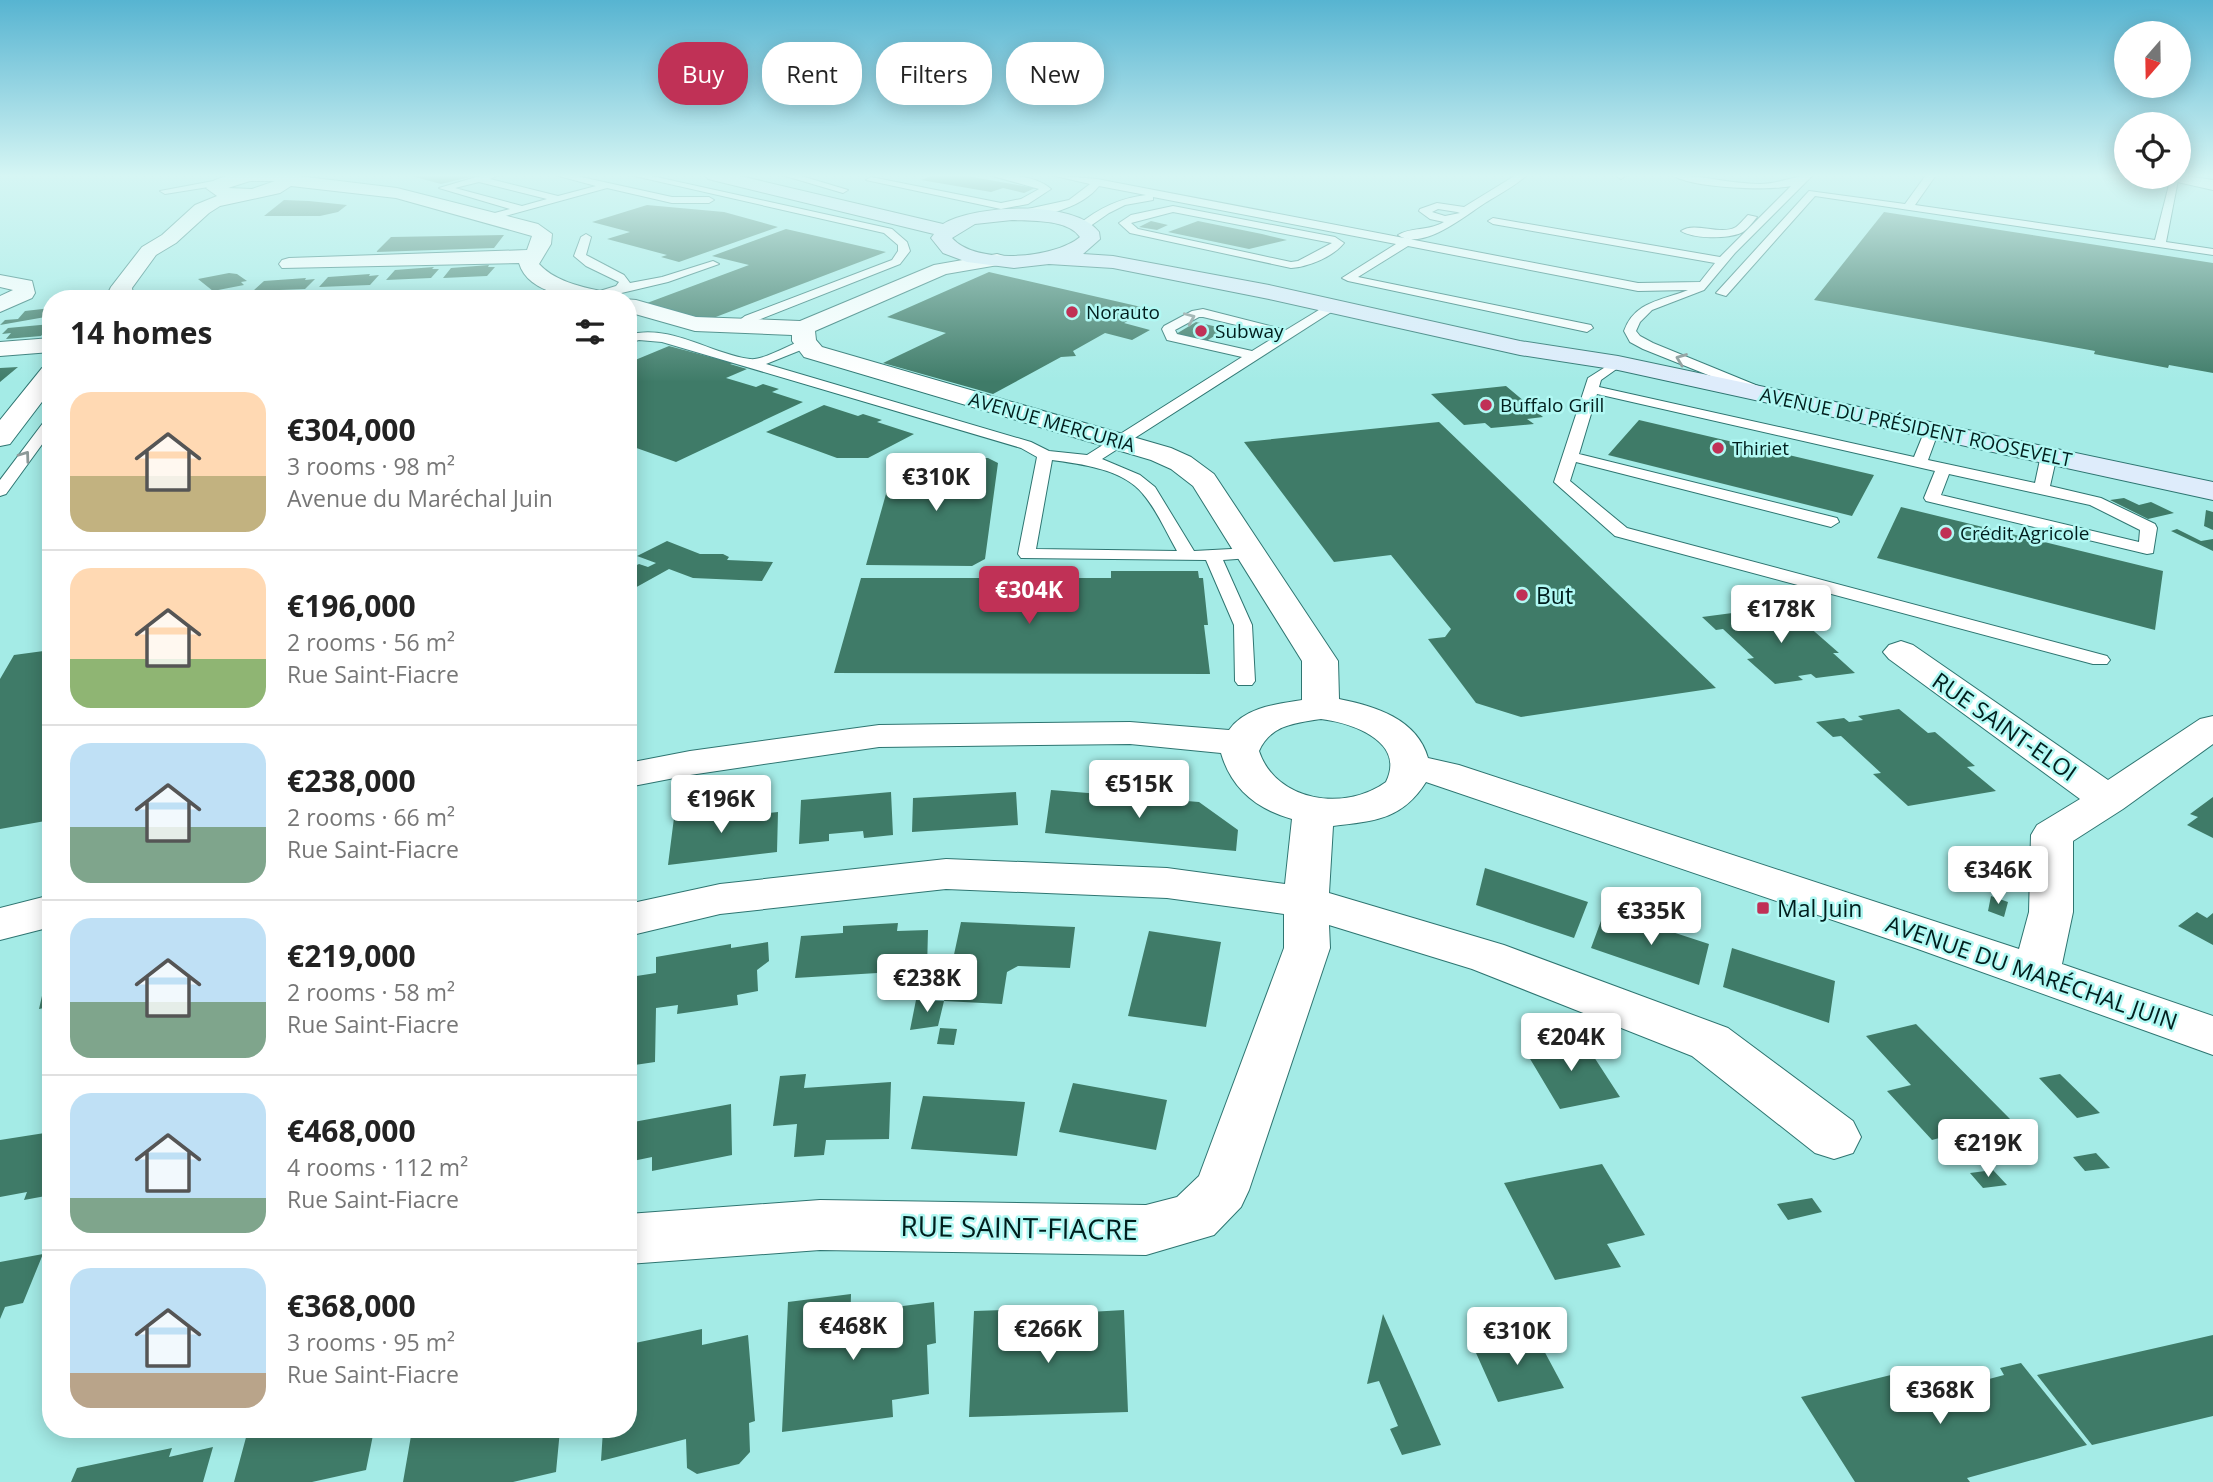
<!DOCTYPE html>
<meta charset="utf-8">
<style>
:root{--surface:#fff;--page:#f2f2f2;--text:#222;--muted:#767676;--line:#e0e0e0;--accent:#c03156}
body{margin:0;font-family:"Open Sans",sans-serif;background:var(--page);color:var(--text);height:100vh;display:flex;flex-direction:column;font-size:26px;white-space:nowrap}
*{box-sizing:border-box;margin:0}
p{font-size:23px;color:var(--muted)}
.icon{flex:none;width:38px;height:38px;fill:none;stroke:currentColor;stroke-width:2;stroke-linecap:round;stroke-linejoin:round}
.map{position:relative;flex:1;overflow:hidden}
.side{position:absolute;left:42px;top:290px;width:595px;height:1148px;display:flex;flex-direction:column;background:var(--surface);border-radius:28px;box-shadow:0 4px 18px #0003}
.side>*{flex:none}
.banner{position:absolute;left:658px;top:42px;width:665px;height:63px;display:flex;gap:14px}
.needle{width:46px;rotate:200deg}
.tools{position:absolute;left:2114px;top:21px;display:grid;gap:14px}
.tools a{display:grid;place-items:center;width:77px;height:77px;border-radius:50%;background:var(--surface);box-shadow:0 4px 18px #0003;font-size:35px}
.price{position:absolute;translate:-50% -60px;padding:0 16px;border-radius:7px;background:#fff;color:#222;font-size:23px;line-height:46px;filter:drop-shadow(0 2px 4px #0008)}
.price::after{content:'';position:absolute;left:50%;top:42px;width:21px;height:16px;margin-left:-10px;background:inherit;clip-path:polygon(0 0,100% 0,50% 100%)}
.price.active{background:var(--accent);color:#fff}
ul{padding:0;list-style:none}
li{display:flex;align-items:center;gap:21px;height:175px;padding:0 28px}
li+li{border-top:2px solid var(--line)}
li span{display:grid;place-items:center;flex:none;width:196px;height:140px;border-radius:21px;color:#555}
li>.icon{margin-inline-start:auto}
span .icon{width:84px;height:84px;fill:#fffc;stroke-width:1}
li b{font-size:30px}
h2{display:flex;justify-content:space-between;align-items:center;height:84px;padding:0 28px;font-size:30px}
.pill{padding:0 24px;border-radius:28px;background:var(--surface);box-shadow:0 4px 18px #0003;font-size:24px;line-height:63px}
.pill.active{background:var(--accent);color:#fff}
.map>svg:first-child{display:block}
.building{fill:#3f7b68}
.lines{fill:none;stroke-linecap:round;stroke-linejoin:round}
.lane-casing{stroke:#2e7571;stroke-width:2}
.street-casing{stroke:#2e7571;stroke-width:2}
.secondary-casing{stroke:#2e7571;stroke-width:2}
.lane{fill:#fff;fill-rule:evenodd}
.street{fill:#fff;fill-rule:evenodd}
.secondary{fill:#deecfb;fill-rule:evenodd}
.oneway{stroke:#8d9a99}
.poi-dot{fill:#c03156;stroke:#b1f8f3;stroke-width:2.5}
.labels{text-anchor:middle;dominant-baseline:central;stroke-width:5;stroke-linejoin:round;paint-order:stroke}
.far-poi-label{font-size:19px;fill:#011e1d;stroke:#b1f8f3;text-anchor:start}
.far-street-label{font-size:19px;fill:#011e1d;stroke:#b1f8f3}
.poi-label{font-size:23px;fill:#011e1d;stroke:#b1f8f3;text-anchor:start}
.street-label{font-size:23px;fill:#011e1d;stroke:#b1f8f3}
.near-street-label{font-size:28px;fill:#011e1d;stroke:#b1f8f3}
</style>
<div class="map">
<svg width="2213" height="1482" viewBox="0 0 2213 1482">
<rect width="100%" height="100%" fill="#a4ebe6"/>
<path class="building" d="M408,175H474V176L441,184Z
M935,175H961L1035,188L1024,193L1003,188L991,192L921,180Z
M284,200L309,201L347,205L338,212L320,216H264Z
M647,205L724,212L778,227L679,262L661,257L667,255L607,239L630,232L592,222Z
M1884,212L2213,263V373L2169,365L2168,368L2094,354L2095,351L1814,300Z
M1151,221L1168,225L1157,230L1139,227Z
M1198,221L1262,234L1287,240L1249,249L1168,232Z
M786,229L886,252L708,320L647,303L749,265L712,256Z
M504,235L494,248L376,252L391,237Z
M489,265L488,267H495L487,276L443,278L451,268Z
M434,267L432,269H439L431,278L386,280L395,270Z
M989,272L1150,309L1124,323L1150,330L1132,340L1105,333L1073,351L1076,356L1061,357L993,394L883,363L946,333L887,317Z
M229,273L237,274L247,281L241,282L244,285L213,291L198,279Z
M370,274L369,276L379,275L370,285L319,287L328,277Z
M306,278L305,280L315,279L305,289L253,291L264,281Z
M515,292L516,299H473L472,298Z
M51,308V316L0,325L5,320L18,319L25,311Z
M1196,322L1226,329L1206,341L1176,334Z
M51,324L41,336L6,339L11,333L2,334L8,328Z
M669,346L733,363L730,364L747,369L726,378L756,387L763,384L779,389L772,392L803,402L676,462L628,445V363Z
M18,367L0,382V368Z
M1506,386L1543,417L1527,419L1534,424L1491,428L1485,423L1464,425L1431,394Z
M824,405L858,416L863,414L882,420L877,422L914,434L868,458H837L766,432Z
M1639,420L1874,475L1852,516L1608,455Z
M1439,422L1716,688L1521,717L1476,703L1428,639L1445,637L1451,629L1391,555L1334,562L1244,442Z
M912,458H988L998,463L985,559L972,566L866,565L893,469Z
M2124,498L2139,505L2151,502L2174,513L2148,519L2110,500Z
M1901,507L2163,571L2155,630L1877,558Z
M2206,510L2213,512V530L2204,526Z
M2177,529L2201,541L2213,539V551L2171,531Z
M667,541L700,554H723L729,557L727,560L773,562L762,581L693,578L669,569L633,589L628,587V569L639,564L648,567L656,563L637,556Z
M1111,571H1198L1199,578H1203L1208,625H1204L1210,674L834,673L861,578H1111Z
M1778,607L1801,626L1807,625L1839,653H1833L1855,673L1816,678L1811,674L1798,676L1803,680L1775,684L1747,659L1754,658L1723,629L1716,630L1702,617Z
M51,650V820L0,829V679L14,655Z
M1899,709L1928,733L1935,732L1975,766L1967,767L1996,791L1908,806L1873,774L1881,773L1841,736L1833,737L1816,722L1844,718L1849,722L1863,720L1858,716Z
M1051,790L1199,802L1238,830L1236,851L1045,833Z
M891,792L893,835L864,838L863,831L829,834V841L799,844L801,800Z
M1016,792L1018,825L912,832L913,798Z
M2213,797V838L2187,825L2198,817L2190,814Z
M732,804L731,817L778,812L777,852L668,865L675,810Z
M1485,868L1588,902L1574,938L1476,905Z
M1991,896L2008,902L2004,917L1988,911Z
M1605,910L1709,944L1699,985L1591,948Z
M2197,912L2207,918L2213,913V945L2178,926Z
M961,922L1075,927L1070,968L1018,966L1007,972L1002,1004L944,1001Z
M898,923L897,931L928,930L927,970L795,978L801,936L843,933V926Z
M1149,931L1221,942L1206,1027L1128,1016Z
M768,942L769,961L757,970L758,991L737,995L738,1005L698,1011L677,1014L678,1005L656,1008L655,1062L628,1066L630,977L656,973V957L731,944V948Z
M1732,948L1835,981L1829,1023L1723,987Z
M51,985V1018L47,1019L49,1007L39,1009L44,987Z
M916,1000L944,1001L938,1026L910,1030Z
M1916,1024L2010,1119L1932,1140L1887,1091L1911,1085L1866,1036Z
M940,1028L957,1029L954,1045L937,1044Z
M1581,1037L1620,1097L1560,1109L1523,1047Z
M806,1074L804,1088L891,1082L889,1139L826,1140L824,1155L794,1157L797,1124L773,1126L780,1076Z
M2060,1074L2100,1113L2077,1118L2039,1078Z
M1073,1083L1167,1100L1156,1150L1059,1132Z
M923,1096L1025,1102L1017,1156L911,1149Z
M731,1104L732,1155L652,1171V1157L628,1162V1123Z
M51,1132V1195L24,1200L27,1192L0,1197V1140Z
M2096,1153L2110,1168L2085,1171L2073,1157Z
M1602,1164L1645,1235L1607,1244L1621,1267L1555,1280L1504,1183Z
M1993,1170L2007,1185L1983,1188L1970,1173Z
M1812,1198L1822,1212L1788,1220L1777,1204Z
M43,1254L23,1303L5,1307L0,1319V1262Z
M851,1294L850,1333L873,1330L872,1310L934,1302L936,1343L927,1345L929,1394L892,1400L893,1417L782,1432L788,1302Z
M1036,1309L1035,1330L1073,1329L1072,1313L1124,1310L1128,1412L969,1417L974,1311Z
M1383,1314L1441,1445L1402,1455L1390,1429L1398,1426L1379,1381L1367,1384Z
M702,1329V1345L748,1335L755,1421L749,1423L750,1452L739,1464L697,1474L687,1468L686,1439L601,1461L603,1430H628V1362L634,1360L635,1343Z
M1534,1332L1564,1388L1498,1402L1472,1344Z
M2213,1335V1416L2092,1445L2037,1375Z
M2021,1363L2087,1445L1967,1478L1970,1482H1855L1801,1397L1895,1374L1898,1378L1948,1367L1963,1386L2004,1375L2000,1368Z
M248,1430H374L366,1470L312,1482H234Z
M412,1430H560L556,1472L513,1482H403Z
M213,1447L203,1482H71L77,1468L172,1448L169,1457Z"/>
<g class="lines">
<g class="lane-casing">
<path id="lane" d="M483,175H498L490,179L558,196L596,186L555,175H572L672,197H709L714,200L709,203H672L607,188L491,220L487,219V215L510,209L439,188ZM479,182L547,199L522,206L455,188Z
M630,175H647L892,229L907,242L910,251L900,264L753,322L741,331H733V325L745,316L892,260L898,251V245L884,233Z
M782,175H798L848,190L843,193Z
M989,175C1008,175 1036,175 1051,189L1028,204L1001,209L866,180L871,177L1001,203L1021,199L1039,189Z
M1051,175L1097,179L1638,283L1700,282L1715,263L1493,224L1488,221L1493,218L1720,257L1791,186C1767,191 1691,188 1672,175C1702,175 1730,184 1760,184C1779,184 1796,175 1813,175L1735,253L1704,290L1652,310L1640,322L1636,331L1640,336L1653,343L1763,388L1765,391L1758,395L1643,349L1630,342L1624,331C1635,301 1661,301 1688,290L1638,291L1408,246L1358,277L1591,325L1593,328L1587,332L1348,281L1342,278L1396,244L1153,197V200L1125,205L1109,213L1086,229H1078V225C1099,208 1120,198 1146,195L1099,186C1082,208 1041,219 1014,216V212L1069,200L1090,184Z
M1516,175H1527C1515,186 1499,194 1485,203C1467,214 1423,252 1398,235C1411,227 1429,231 1444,222L1430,219L1419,211L1420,209L1437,203L1464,207ZM1438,209L1457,212L1460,213L1445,216L1432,212Z
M1627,175L1621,179L1616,176L1617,175Z
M1926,175H1936L1915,205L2155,240L2171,177L2179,175L2166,242L2213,249V255L1815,196L1726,296L1716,293L1809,191L1905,204Z
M224,179L227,180V184L165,194L160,191Z
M1173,206L1335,237L1344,243C1333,257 1308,267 1291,268L1130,233L1119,223L1131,215ZM1173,212L1332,243L1298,261L1291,262L1138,229L1131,223Z
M1748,215L1757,217C1753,222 1747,230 1741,233C1727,239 1693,239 1681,231C1695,221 1720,236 1736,227C1740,224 1745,218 1748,215Z
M586,234L591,237L586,255L624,275L630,283L662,277L713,261L719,264L668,282L596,299L591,296L593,293L616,286L619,282L586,266L574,256L581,237Z
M1332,302L1338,306L1336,309L1102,459L1140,475L1155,487L1194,551L1250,548L1259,553L1250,558L1223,560L1252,625L1255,681L1252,685H1238L1235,681L1234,625L1206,560L1021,558L1018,554L1037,457L1021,448L662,342L639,340L628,343V335C669,323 711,354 750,359C763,361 792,343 806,339L812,343L811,346L766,364L1031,442L1049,451L1087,455L1242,357L1167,340L1162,329L1164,326L1192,311L1203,309L1286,330ZM1199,317H1203L1278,335L1252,351L1177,334L1175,330ZM1052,460C1081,464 1123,469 1143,494C1157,510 1166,532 1177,551L1036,549Z
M1618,359L1625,363L1601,380L1599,387L1914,457L1925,430L1932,426L1939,430L1928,460L2035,483L2041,455L2049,450L2054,452L2057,455L2050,486L2101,498L2155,524L2157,528L2153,553L2147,554L1926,501L1924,498L1935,471L1597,394L1579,454L1837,518L1839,522L1831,527L1576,462L1570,481L1627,528L2107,656L2110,660L2107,664H2093L1615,536L1554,482L1588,378ZM1949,474L2090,505L2140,530L2139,542L1941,495Z
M51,418V432L6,494L0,496V480L46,419Z"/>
</g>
<g class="street-casing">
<path id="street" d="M228,175H290L397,188L538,224L552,234L551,244L539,264C557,284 589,288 614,294L617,299C587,300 529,298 519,263L282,268L279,264L282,260L289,258L527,250L532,236L396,198L291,186L280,193L220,206L209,213L176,243L156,255L132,288L134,299H112L109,291L111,287L142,247L162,235L195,205L217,196L206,188L215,180ZM250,181H275L252,189L228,188Z
M2179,175L2213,180V190L2173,181L2170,177Z
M997,254L1004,256L1007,260L1004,264L946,274L815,331L816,340L822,347L1171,448L1191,457L1214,474L1338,661L1339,699C1375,706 1417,719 1428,758L1459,765L2019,949L2029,912L2031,835L2037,825L2080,799L1889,659L1883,652L1889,645L1901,641L1913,645L2108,780L2200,719L2213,716V744L2123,809L2073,841V912L2062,964L2213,1016V1055L1915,948L1426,782C1402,820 1374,821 1333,826L1329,893L1504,945L1728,1028L1853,1121L1861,1137L1853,1153L1834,1159L1815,1153L1692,1056L1472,969L1329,925L1330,948L1249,1190L1241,1207L1214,1235L1146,1255L820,1250L628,1264V1214L820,1200L1146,1205L1177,1197L1199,1176L1284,948V914L1167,898L946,889L720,914L628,936V904L720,884L946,859L1167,868L1285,884L1292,819C1256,809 1231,788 1221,753L1130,744L879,747L690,775L628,787V763L690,751L879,725L1130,722L1229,730C1245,707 1277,704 1302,700V661L1193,486L1171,469L1151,460L804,357L792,341V335L695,331L628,312V299H624L636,300L696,317L800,321L934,265ZM1321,719C1352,723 1406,741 1386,782C1345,812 1276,802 1259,751C1270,725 1295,723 1321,719Z
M0,275L32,281L35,293L32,298L0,312V296L13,290L0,287Z
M51,338V352L0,356V342Z
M51,366V390L10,444L0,446V420L42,368Z
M51,895V927L0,940V908Z"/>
</g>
<g class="secondary-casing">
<path id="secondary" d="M705,175H736L943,224C975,205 1074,199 1099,232L1100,239L1083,254L1113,256L1269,285L1520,341L1618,356L2213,482V500L1618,370L1520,355L1269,299L1113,268L1049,264L1014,268L967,262L943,253L931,238L934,234L708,179ZM1012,220C1032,221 1068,219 1080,237C1054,259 975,265 952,238L975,224Z"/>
</g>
<use href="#lane" class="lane"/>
<use href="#street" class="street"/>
<use href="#secondary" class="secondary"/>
</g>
<defs><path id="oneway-chevron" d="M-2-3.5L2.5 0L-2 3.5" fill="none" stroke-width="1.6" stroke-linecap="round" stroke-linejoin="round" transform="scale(1.75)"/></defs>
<g class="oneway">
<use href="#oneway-chevron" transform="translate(1190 318) rotate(-23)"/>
<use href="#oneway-chevron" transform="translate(1681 359) rotate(-159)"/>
<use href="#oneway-chevron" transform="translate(25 456) rotate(-54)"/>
</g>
<linearGradient id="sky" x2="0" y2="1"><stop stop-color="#57b4d1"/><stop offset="0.46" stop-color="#d6f6f4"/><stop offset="1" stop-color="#d6f6f4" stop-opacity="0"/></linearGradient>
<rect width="2213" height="382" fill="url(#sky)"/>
<g class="poi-dot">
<circle cx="1072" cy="312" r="7"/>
<circle cx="1201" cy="331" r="7"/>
<circle cx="1486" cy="405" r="7"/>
<circle cx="1718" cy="448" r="7"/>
<circle cx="1946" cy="533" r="7"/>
<circle cx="1522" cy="595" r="7"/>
<rect x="1756" y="901" width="14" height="14" rx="3.5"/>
</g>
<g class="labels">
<g class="far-poi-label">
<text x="1086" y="312">Norauto</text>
<text x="1215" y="331">Subway</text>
<text x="1500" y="405">Buffalo Grill</text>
<text x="1732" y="448">Thiriet</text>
<text x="1960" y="533">Crédit Agricole</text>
</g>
<g class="far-street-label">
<text transform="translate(1052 422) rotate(16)">AVENUE MERCURIA</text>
<text transform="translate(1916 427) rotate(12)">AVENUE DU PRÉSIDENT ROOSEVELT</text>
</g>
<g class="poi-label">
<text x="1536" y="595">But</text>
<text x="1777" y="908">Mal Juin</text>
</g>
<g class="street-label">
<text transform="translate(2005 726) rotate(35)">RUE SAINT-ELOI</text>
<text transform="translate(2032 972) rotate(19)">AVENUE DU MARÉCHAL JUIN</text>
</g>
<g class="near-street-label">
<text transform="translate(1019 1227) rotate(1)">RUE SAINT-FIACRE</text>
</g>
</g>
</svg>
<div class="tools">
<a><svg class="needle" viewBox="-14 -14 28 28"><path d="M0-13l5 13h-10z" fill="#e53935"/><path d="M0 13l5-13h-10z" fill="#767676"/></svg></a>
<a><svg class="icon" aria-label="locate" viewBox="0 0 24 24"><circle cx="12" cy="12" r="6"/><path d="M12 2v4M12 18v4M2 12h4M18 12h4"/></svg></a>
</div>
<b class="price" style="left:936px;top:513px">€310K</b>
<b class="price active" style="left:1029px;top:626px">€304K</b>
<b class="price" style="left:1781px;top:645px">€178K</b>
<b class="price" style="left:1139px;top:820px">€515K</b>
<b class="price" style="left:721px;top:835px">€196K</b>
<b class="price" style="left:1998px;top:906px">€346K</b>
<b class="price" style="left:1651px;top:947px">€335K</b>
<b class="price" style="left:927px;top:1014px">€238K</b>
<b class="price" style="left:1571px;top:1073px">€204K</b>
<b class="price" style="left:1988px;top:1179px">€219K</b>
<b class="price" style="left:853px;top:1362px">€468K</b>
<b class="price" style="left:1048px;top:1365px">€266K</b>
<b class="price" style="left:1517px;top:1367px">€310K</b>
<b class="price" style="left:1940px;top:1426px">€368K</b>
<div class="banner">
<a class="pill active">Buy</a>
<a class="pill">Rent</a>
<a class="pill">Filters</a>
<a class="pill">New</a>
</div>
<section class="side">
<h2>14 homes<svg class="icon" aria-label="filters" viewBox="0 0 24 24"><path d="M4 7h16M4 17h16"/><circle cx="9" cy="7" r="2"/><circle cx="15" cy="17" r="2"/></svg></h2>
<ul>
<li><span style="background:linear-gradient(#ffd9b3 60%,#c2b280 0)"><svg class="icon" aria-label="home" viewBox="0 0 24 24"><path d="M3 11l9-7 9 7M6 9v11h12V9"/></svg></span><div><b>€304,000</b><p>3 rooms · 98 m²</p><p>Avenue du Maréchal Juin</p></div></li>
<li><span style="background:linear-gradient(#ffd9b3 65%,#8fb573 0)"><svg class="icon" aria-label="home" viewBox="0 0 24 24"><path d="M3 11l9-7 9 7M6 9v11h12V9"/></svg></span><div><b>€196,000</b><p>2 rooms · 56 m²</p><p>Rue Saint-Fiacre</p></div></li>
<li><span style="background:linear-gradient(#bfe0f5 60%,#7fa58c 0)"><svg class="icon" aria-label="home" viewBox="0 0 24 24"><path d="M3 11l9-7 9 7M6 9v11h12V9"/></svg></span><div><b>€238,000</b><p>2 rooms · 66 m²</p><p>Rue Saint-Fiacre</p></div></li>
<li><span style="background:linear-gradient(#bfe0f5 60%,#7fa58c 0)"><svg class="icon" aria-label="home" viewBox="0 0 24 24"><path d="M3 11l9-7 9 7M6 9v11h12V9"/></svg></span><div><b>€219,000</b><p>2 rooms · 58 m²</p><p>Rue Saint-Fiacre</p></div></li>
<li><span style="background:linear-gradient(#bfe0f5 75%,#7fa58c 0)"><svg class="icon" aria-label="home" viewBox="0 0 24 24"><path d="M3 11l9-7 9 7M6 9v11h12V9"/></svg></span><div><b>€468,000</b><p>4 rooms · 112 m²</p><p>Rue Saint-Fiacre</p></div></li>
<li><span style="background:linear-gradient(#bfe0f5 75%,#b9a48a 0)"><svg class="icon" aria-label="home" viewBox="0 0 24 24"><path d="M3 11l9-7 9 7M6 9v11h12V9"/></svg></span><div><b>€368,000</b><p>3 rooms · 95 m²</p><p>Rue Saint-Fiacre</p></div></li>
</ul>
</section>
</div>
